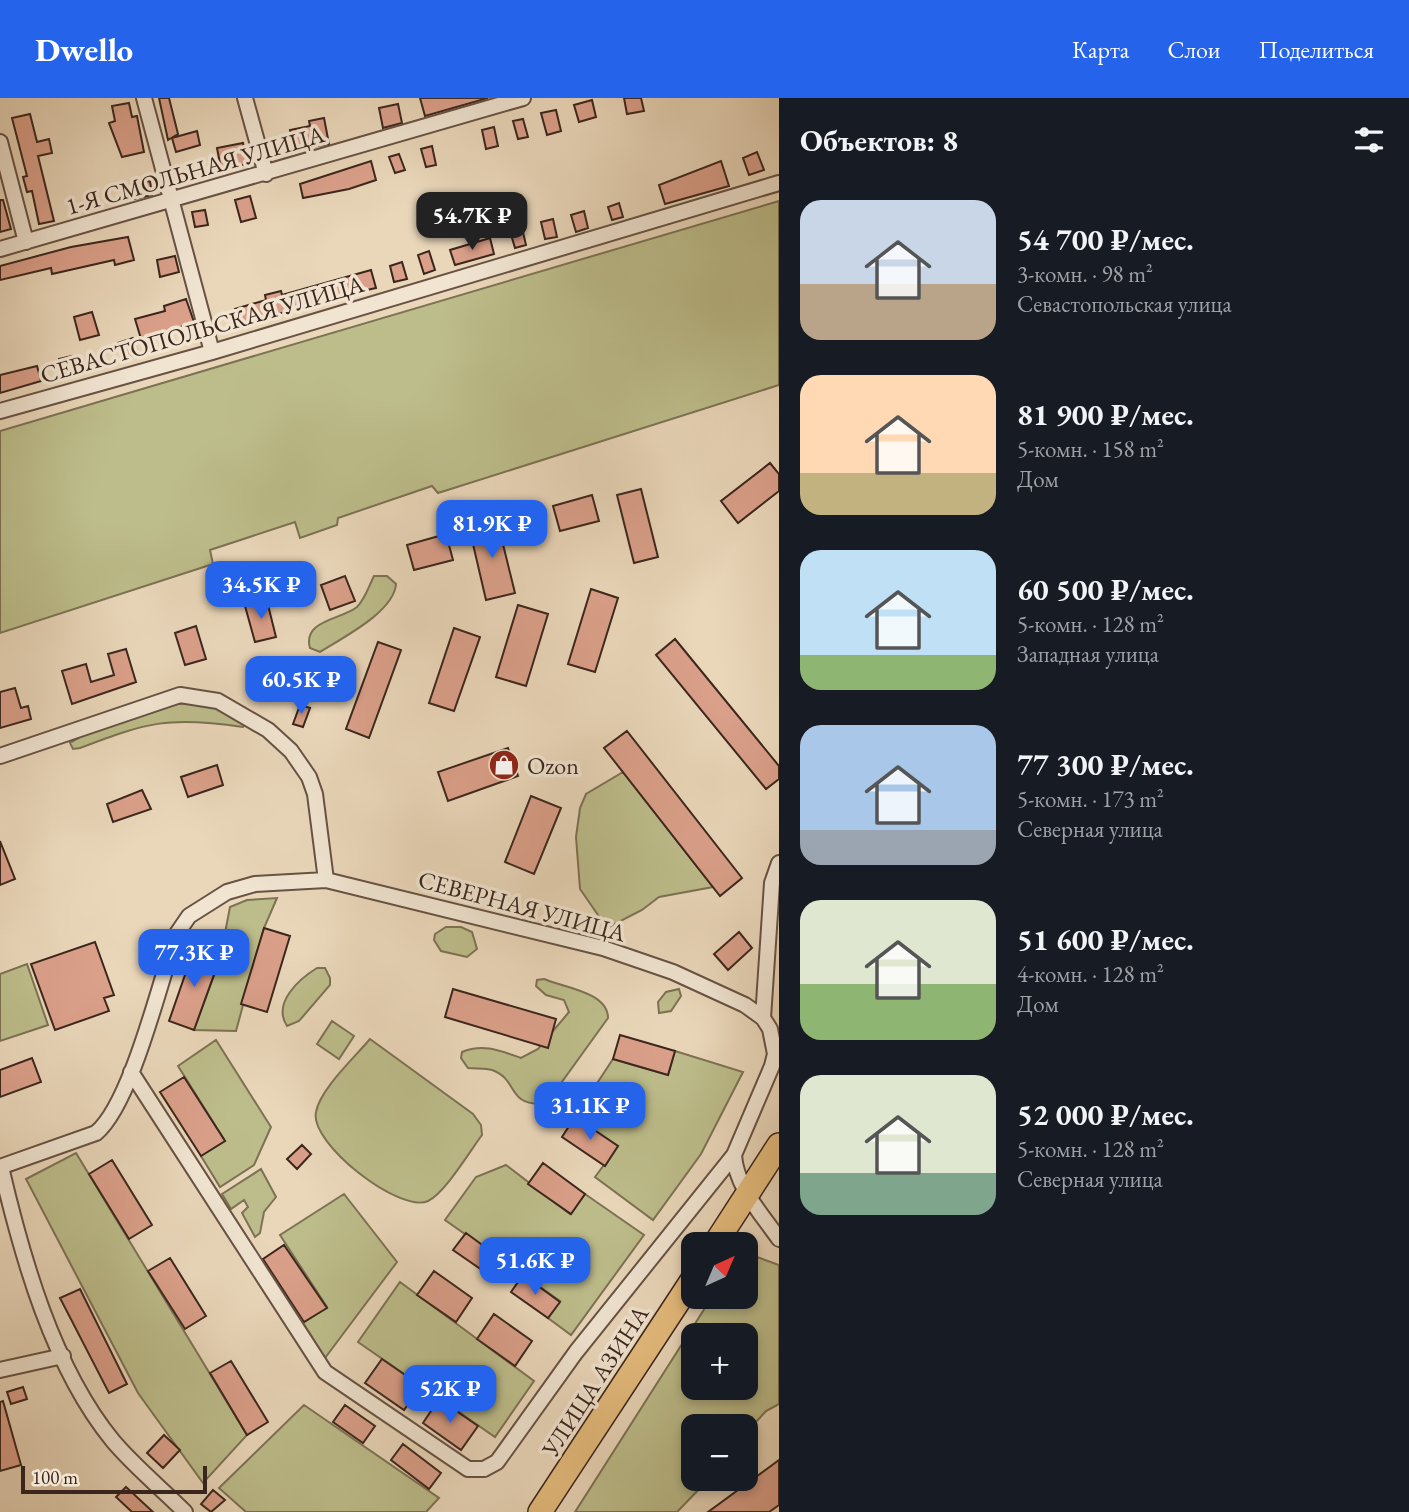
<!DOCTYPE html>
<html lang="ru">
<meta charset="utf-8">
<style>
:root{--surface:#171b24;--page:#20242c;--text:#f1f3f6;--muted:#9ea1a6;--accent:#2563eb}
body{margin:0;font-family:"EB Garamond",serif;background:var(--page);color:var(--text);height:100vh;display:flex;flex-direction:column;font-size:26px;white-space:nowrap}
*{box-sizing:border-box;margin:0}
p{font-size:23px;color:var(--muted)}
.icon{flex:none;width:38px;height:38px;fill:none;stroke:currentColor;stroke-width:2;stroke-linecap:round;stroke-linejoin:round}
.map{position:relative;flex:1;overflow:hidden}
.drawer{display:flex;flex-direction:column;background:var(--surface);width:630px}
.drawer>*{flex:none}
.needle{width:46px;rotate:44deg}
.fabs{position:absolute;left:681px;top:1134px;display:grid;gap:14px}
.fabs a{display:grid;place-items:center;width:77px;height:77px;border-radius:14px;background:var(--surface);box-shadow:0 4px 10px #0003;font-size:35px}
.scale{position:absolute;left:21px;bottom:18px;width:186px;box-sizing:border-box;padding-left:7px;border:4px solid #3b261d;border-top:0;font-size:19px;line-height:24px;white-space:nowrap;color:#3b261d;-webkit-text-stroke:5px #f1e5d2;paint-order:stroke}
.price{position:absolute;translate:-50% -60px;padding:0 16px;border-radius:14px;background:var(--accent);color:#fff;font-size:23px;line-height:46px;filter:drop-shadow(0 2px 4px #0008)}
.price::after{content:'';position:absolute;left:50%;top:42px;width:21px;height:16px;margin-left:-10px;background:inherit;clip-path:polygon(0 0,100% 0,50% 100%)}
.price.current{background:#222;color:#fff}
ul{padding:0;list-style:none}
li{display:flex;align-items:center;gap:21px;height:175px;padding:0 21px}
li span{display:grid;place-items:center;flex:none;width:196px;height:140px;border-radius:21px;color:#555}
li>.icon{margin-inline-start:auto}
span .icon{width:84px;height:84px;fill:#fffc;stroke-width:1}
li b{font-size:30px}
h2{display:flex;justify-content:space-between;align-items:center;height:84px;padding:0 21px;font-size:30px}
header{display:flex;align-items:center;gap:42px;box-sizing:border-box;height:98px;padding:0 35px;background:var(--accent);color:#fff}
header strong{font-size:33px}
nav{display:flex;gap:38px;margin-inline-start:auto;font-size:24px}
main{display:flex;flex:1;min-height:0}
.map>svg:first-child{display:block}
.green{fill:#bdbd8b;stroke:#7c7254;stroke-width:2;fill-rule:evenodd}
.building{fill:#dba08a;stroke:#3b261d;stroke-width:2}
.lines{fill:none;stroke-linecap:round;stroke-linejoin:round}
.street-casing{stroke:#675244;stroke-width:18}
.primary-casing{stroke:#3b261d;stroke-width:26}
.street{stroke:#f1e5d2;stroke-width:14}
.primary{stroke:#e5bc7d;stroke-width:23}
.labels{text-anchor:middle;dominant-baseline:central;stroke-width:7;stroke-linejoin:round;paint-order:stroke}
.street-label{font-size:24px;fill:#3b261d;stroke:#f1e5d2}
.poi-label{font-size:24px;fill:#3b261d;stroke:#f1e5d2;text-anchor:start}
</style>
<header>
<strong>Dwello</strong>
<nav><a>Карта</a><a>Слои</a><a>Поделиться</a></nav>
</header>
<main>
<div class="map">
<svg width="779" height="1414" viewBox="0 0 779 1414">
<rect width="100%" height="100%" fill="#ead7ba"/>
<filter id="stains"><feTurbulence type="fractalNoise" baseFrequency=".00286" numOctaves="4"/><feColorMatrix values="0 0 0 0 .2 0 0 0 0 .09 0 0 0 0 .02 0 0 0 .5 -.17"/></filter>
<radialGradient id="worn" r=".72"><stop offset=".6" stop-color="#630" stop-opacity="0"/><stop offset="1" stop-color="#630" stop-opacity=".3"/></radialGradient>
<path class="green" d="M779,103V287L438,395L432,388L338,420L337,427L300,440L295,424L210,452L213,466L0,535V333Z
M374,478H387L396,486C394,514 342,540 320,554L310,550C302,522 343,521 357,509C365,501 369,488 374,478Z
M191,605L230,611L245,623L243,629C169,618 148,624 80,650L73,651L70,645L96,630L178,606Z
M623,674L713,789L659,799L642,812L607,830L580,791L576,739L580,710L586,696Z
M277,800L264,830L236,933L194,932L220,861L230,809L247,802Z
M446,829H461L472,834L477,851L467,859L441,853L434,842L435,836Z
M27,866L48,927L0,943V876Z
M317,870H325L330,880V887L299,923L287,928C272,905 299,881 317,870Z
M544,881C562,889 608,894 608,920L556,992L540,1006C507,1006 518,981 492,972C485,970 476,971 468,970L461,960L462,954C483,945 501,953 521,960L538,951L569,914L564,902L546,897L536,888L537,882Z
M679,891L681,898L671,913L659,915L658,904L666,894Z
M332,923L354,938L339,961L317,946Z
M370,941L473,1016L481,1027L482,1037C470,1053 445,1095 428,1103C400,1116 309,1045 316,1014C320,991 355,959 370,941Z
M216,942L271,1029L254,1067L220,1089L201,1058L225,1043L178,968Z
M675,953L743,974L701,1056L653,1122L595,1079L618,1048L575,1019L613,961L668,977Z
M76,1055L247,1337L203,1385L138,1295L26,1081Z
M506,1067L570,1116L585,1096L644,1137L571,1237L548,1220L560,1203L445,1122L476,1079Z
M261,1071L276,1099L264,1114L260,1135L255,1139L242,1115L248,1109L244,1102L231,1111L222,1096Z
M344,1096L397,1164L325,1260L303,1225L327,1209L280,1137Z
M746,1155L779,1167V1306L766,1313L746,1335V1328H693V1381H709L677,1414H575L712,1199H746ZM693,1237H746V1290H693Z
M400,1184L534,1283L495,1339L358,1244Z
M304,1307L439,1400L426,1414H246L219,1390Z"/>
<path class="building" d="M159,0H169L178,36L168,42Z
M420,0H488L425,18Z
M624,0H641L644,13L627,16Z
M592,2L596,19L579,24L574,7Z
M129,5L132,19L137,18L144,54L122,59L109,25L115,23L112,8Z
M398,6L402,25L383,30L379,10Z
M556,12L561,33L547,37L541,15Z
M30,16L37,44L49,41L52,55L38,58L54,123L39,126L32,93L27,94L23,79L27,78L12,20Z
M324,20L329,46L294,53L290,32L310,28L309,23Z
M523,21L528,39L518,41L513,23Z
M494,29L498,48L486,51L482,32Z
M197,33L200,47L176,54L172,40Z
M243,45L247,66L221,71L217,50Z
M432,48L436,67L426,69L421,51Z
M757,54L764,72L749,77L743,60Z
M399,56L405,72L395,75L389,59Z
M371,63L376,82L349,91L303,100L300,86Z
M721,63L729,88L665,106L659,87Z
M150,83L152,97L135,101L132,87Z
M250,98L256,120L241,124L235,102Z
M0,102H3L11,131L0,134Z
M619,105L623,119L612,122L608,109Z
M205,112L208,127L195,129L192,114Z
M584,113L588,130L576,134L571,117Z
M553,121L557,139L545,141L541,124Z
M522,130L526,147L515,150L510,133Z
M128,139L134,162L115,167L114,162L52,176L51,170L0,182V168L71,149Z
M490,140L494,156L455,167L450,152Z
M429,153L435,172L424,176L418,157Z
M175,158L179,174L160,179L157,162Z
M402,164L407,181L394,184L390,168Z
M371,172L376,190L313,204L314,207L253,222L254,225L240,229L235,211L266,202L265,197L281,193L282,197Z
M186,201L194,224L142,244L135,221L165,213L164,208Z
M92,214L99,237L80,242L74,219Z
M133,240L138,256L123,261L118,245Z
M72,258L75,273L62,276L59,261Z
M37,268L41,283L0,295V277Z
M770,365L779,376V393L738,425L721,403Z
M641,391L658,459L634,465L617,397Z
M592,397L599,423L560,433L553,408Z
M497,422L515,495L486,502L469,429Z
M446,436L453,462L414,472L407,447Z
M345,478L355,503L330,512L321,487Z
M591,491L618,500L595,574L568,566Z
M267,503L276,539L255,544L245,508Z
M518,507L548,516L526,588L496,579Z
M196,528L206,561L185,567L175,535Z
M454,530L480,539L454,613L429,605Z
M675,541L779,668V681L766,691L656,557Z
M378,544L401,552L369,640L346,631Z
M126,551L136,584L72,606L62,573L86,566L91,584L114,577L108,556Z
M15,590L21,610L28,608L31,621L0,630V594Z
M300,607L310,610L303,629L293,626Z
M627,633L742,780L720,798L604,650Z
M508,650L518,678L448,703L438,674Z
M217,667L223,687L188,699L181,679Z
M142,692L151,711L113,724L107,706Z
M531,698L561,710L534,776L505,764Z
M0,743L15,781L0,787Z
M264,830L290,838L267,914L241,906Z
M739,834L752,850L728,872L714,856Z
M95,844L114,897L104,900L109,913L55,932L31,866Z
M194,851L220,860L194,932L169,923Z
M453,891L556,921L548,950L445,919Z
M620,937L675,953L668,977L613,961Z
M32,960L41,984L0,999V972Z
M184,979L225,1043L201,1058L160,994Z
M575,1019L618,1048L605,1068L562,1039Z
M302,1047L311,1056L297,1071L287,1061Z
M112,1062L152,1127L129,1141L89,1076Z
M543,1065L585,1096L571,1116L528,1086Z
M466,1135L504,1163L492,1179L453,1152Z
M284,1147L327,1210L304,1224L263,1161Z
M170,1160L206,1218L185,1231L148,1173Z
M434,1173L472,1200L456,1224L417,1197Z
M523,1177L560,1204L548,1220L511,1194Z
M80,1191L127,1286L109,1295L60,1200Z
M494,1216L532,1243L515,1268L477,1241Z
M382,1261L421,1288L404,1312L365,1285Z
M231,1263L268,1324L247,1337L210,1275Z
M23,1289L27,1301L11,1306L7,1294Z
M439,1301L478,1328L461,1352L423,1325Z
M3,1303L21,1367L0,1373V1304Z
M345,1307L375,1328L363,1345L333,1324Z
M164,1337L180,1352L163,1370L147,1355Z
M403,1346L441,1375L429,1391L391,1362Z
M779,1362V1407L769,1414H708Z
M126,1389L153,1414H132L116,1399Z
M213,1392L225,1402L211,1414L201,1406Z"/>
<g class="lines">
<g class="street-casing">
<path id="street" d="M144,0L212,254
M245,0L266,76
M0,44L26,144
M0,151L523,0
M0,313L212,254L779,85
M0,658L180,597L218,603L268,632L291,653L309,679L315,696L326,782
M763,920L772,785L779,765
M131,974L325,1274L468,1371H484L497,1364L576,1254L734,1057
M0,1069L96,1035C131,1006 160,884 176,837L189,818L227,794L255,786L326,782L603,850L673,874L745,907L763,920L770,931L775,956L772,968L734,1057C736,1089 761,1115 779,1141
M1,1069C22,1159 53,1270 113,1343C134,1368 162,1391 185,1414
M0,1272L63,1258"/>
</g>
<g class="primary-casing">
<path id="primary" d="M715,1146L779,1047
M540,1414L693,1181"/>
</g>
<use href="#street" class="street"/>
<use href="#primary" class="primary"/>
</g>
<defs>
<g id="shop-disc" transform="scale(1.575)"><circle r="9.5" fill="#8f2418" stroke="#f1e5d2"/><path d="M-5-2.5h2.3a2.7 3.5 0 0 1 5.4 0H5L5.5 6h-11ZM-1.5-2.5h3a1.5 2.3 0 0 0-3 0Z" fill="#fff"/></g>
</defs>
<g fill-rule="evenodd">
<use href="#shop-disc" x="504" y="667"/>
</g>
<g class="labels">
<g class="street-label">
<text transform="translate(195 72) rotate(-16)">1-Я СМОЛЬНАЯ УЛИЦА</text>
<text transform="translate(202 231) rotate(-16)">СЕВАСТОПОЛЬСКАЯ УЛИЦА</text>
<text transform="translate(522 808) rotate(15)">СЕВЕРНАЯ УЛИЦА</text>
<text transform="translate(595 1283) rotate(-57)">УЛИЦА АЗИНА</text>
</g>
<g class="poi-label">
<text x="527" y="667">Ozon</text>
</g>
</g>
<rect width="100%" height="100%" filter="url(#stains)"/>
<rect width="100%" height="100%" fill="url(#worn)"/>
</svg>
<div class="fabs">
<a><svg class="needle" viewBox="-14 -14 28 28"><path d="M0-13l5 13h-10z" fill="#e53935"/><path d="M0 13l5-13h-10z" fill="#9ea1a6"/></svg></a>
<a>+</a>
<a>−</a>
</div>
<div class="scale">100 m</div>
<b class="price current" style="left:472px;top:154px">54.7K ₽</b>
<b class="price" style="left:492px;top:462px">81.9K ₽</b>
<b class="price" style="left:261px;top:523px">34.5K ₽</b>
<b class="price" style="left:301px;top:618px">60.5K ₽</b>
<b class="price" style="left:194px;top:891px">77.3K ₽</b>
<b class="price" style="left:590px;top:1044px">31.1K ₽</b>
<b class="price" style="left:535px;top:1199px">51.6K ₽</b>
<b class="price" style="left:450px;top:1327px">52K ₽</b>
</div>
<section class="drawer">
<h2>Объектов: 8<svg class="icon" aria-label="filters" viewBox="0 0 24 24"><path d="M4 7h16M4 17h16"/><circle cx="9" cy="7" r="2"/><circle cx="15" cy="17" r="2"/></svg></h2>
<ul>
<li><span style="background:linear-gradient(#c9d6e8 60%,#b9a48a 0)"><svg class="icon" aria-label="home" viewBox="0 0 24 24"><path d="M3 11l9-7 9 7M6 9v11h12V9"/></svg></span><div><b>54 700 ₽/мес.</b><p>3-комн. · 98 m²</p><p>Севастопольская улица</p></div></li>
<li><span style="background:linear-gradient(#ffd9b3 70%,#c2b280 0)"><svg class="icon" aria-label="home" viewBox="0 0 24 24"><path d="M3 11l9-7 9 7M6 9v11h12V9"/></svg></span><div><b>81 900 ₽/мес.</b><p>5-комн. · 158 m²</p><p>Дом</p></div></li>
<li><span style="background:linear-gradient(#bfe0f5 75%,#8fb573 0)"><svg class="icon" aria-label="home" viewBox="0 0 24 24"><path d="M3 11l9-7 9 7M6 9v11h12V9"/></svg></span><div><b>60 500 ₽/мес.</b><p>5-комн. · 128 m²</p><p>Западная улица</p></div></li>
<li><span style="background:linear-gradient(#a9c7e8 75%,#9aa5b1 0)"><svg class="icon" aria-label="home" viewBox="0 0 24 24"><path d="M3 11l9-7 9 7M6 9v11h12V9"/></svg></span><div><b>77 300 ₽/мес.</b><p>5-комн. · 173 m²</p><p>Северная улица</p></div></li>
<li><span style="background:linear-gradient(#dfe7d0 60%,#8fb573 0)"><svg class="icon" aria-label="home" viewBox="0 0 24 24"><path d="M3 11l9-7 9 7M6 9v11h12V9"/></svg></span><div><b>51 600 ₽/мес.</b><p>4-комн. · 128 m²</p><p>Дом</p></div></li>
<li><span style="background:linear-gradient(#dfe7d0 70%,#7fa58c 0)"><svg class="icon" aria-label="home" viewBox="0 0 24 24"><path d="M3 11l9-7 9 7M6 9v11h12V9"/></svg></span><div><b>52 000 ₽/мес.</b><p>5-комн. · 128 m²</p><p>Северная улица</p></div></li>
</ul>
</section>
</main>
